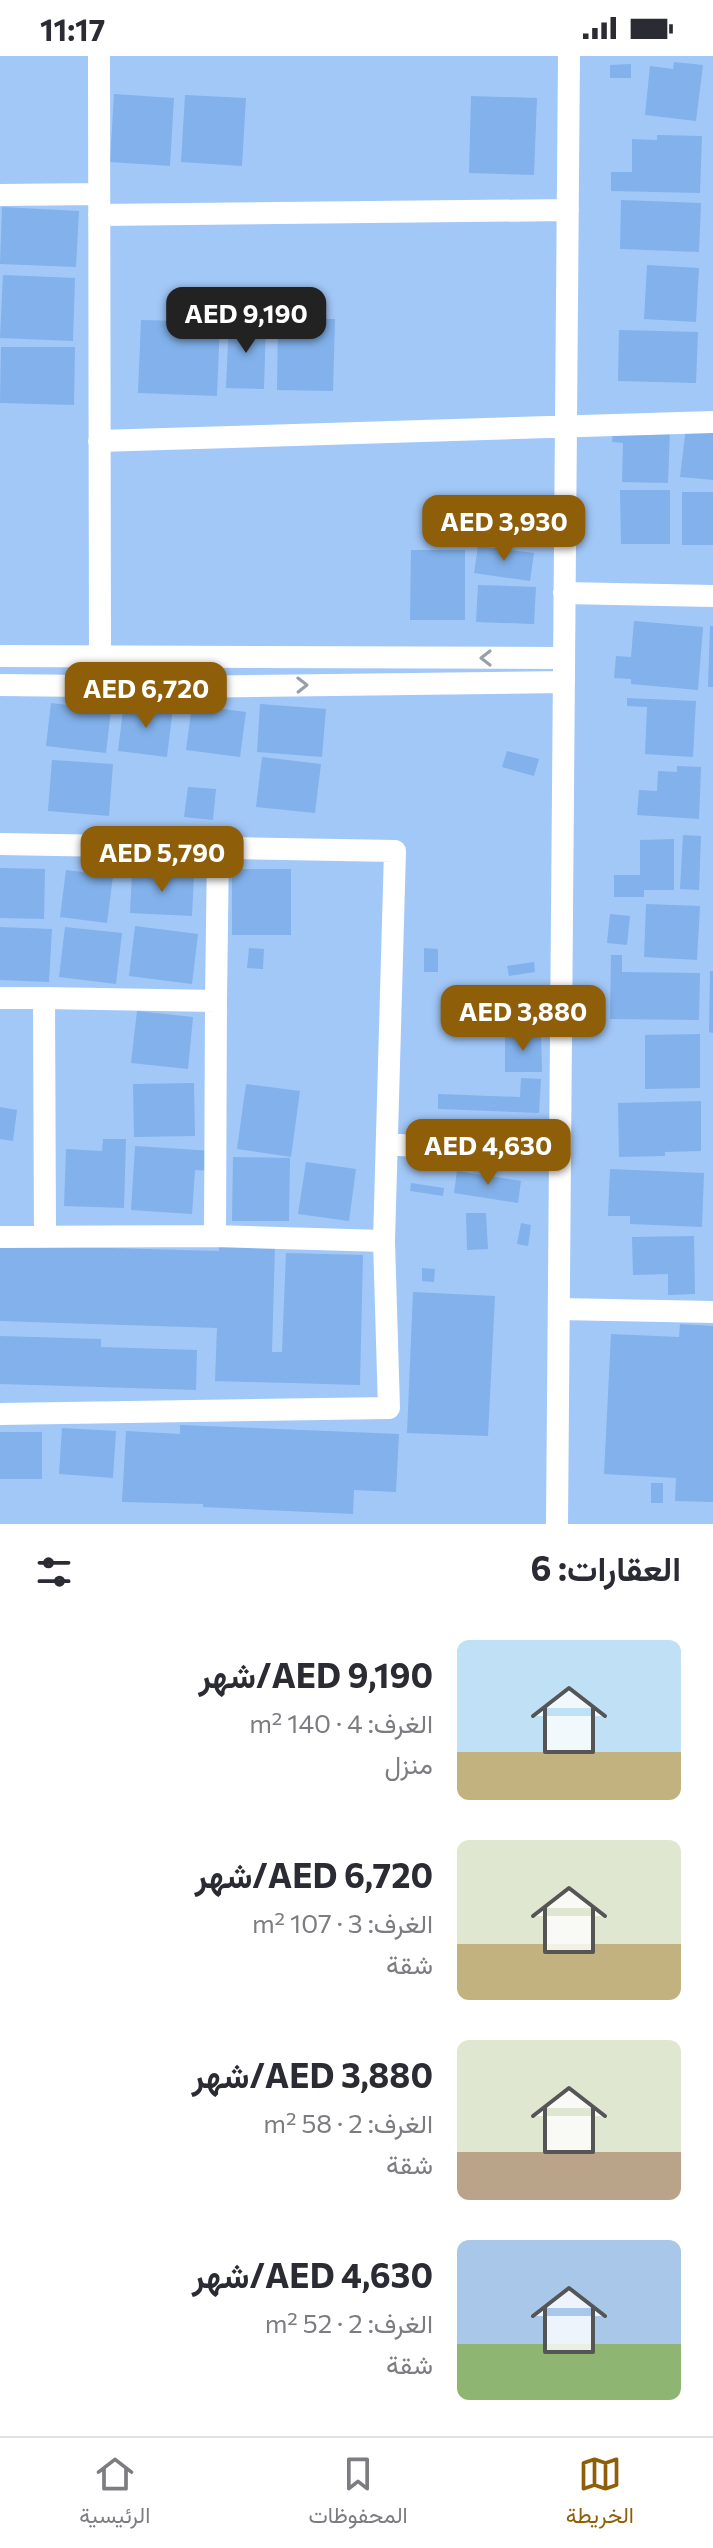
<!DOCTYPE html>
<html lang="ar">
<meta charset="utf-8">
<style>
:root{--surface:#fff;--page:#f2f2f3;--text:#2b2b33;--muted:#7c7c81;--line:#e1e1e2;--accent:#8e5f08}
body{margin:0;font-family:Commissioner,Vazirmatn,sans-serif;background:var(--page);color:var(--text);direction:rtl;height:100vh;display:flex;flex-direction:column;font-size:30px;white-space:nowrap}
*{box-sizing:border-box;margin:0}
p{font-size:26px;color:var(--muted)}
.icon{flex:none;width:44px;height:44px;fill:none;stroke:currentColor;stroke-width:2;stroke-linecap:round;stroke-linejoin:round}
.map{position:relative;height:1468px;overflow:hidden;direction:ltr}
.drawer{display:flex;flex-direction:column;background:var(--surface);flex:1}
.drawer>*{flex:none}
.price{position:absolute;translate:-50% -68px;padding:0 18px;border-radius:16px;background:var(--accent);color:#fff;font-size:26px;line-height:52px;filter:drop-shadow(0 2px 4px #0008)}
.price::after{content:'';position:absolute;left:50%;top:48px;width:24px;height:18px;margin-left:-12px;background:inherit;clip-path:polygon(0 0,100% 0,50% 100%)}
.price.active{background:#222;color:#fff}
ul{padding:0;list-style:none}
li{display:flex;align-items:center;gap:24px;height:200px;padding:0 32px}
li span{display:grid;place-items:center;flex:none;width:224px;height:160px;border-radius:12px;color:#555}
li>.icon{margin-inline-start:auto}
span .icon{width:96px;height:96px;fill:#fffc;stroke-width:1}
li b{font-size:34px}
h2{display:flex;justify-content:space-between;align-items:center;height:96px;padding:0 32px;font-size:34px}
.status{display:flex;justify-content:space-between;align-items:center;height:56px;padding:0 40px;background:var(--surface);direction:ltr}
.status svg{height:22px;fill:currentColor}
.tabs{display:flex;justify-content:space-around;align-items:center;height:112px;border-top:2px solid var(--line);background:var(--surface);font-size:22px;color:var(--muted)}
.tabs a{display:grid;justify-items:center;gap:4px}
.tabs .active{color:var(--accent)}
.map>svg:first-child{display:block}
.building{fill:#82b1eb}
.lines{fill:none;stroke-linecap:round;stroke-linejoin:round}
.minor{stroke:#fff;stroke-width:22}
.oneway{stroke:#979faa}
</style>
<div class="status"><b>11:17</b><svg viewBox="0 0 49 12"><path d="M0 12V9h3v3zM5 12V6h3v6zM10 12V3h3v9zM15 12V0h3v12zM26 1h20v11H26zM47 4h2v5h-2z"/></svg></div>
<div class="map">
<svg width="713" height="1468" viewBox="0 0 713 1468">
<rect width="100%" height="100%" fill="#a2c8f8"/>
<path class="building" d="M674,6L703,9L696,65L645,59L650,10L673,13Z
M631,8V22H610V9Z
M114,38L174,42L170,110L110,106Z
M185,39L246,42L242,110L181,106Z
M471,40L537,42L534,119L469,117Z
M657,79L702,80L700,137L611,135V116H632V83L657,84Z
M621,144L701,147L699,196L620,193Z
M2,151L79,155L76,211L0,208Z
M647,209L699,212L696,266L644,263Z
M3,219L75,222L73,285L0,282Z
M278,262L335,263L333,335L277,334Z
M141,264L220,266L217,340L138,337Z
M229,265L266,267L264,333L226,332Z
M619,274L698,276L696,327L618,325Z
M1,291H75L74,349L0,347Z
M613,371L670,373L668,427L622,426L623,387L612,386Z
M686,371L713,374V424L680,421Z
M620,434H670V488H621Z
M682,436H713V489H682Z
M478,490L534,497L530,525L474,517Z
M411,494H465V564H410Z
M478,529L536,531L534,568L476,566Z
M634,565L703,571L698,634L631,628V623L614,622L616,600L631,601Z
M710,570H713V631H708Z
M627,642L696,645L693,701L645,698L647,651L627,650Z
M124,646L173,652L167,701L118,695Z
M51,647L111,654L106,697L46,690Z
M260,648L326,653L322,701L257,696Z
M192,649L246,656L240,701L186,694Z
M507,695L539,703L534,720L502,711Z
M262,701L321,708L315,757L256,751Z
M52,704L113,708L109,760L48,755Z
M677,710L701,711L699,763L637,759L639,734L657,735L658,715L677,716Z
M188,731L216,733L213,764L184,761Z
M683,779L701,780L699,834L680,833Z
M674,783V834H644V841H614V819H640V784Z
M0,812L45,813L44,863L0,862Z
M232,813H291V879H232Z
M66,814L113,820L107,867L60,861Z
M132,816L194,820L192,860L130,857Z
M646,848L700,850L697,904L644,901Z
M610,858L630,860L627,889L607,887Z
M135,870L198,878L192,928L129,920Z
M0,871L52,873L49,926L0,924Z
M65,871L122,877L116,928L59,921Z
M249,892L264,893L263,913L247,912Z
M424,892L438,893V916H424Z
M611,899H622V916L700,917L699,964L610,963Z
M534,906L535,916L509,920L507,910Z
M710,915H713V977L709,976Z
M137,955L193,961L188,1013L131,1007Z
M505,978H541L542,1016H505Z
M700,978V1032L645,1033V979Z
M521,1022L541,1023L539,1057L438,1053V1038L520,1041Z
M194,1027L195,1080L134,1081L133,1028Z
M246,1028L300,1035L291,1101L237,1093Z
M701,1045V1095L665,1096V1100L619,1101L618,1047Z
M0,1051L17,1054L13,1085L0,1083Z
M103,1083H126L124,1152L64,1150L66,1093L102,1095Z
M135,1090L213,1095L212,1115L195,1114L192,1158L131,1154Z
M233,1101L290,1102L289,1165H232Z
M306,1106L356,1113L349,1165L298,1158Z
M610,1113L704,1117L702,1171L630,1168V1160H608Z
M457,1115L521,1125L518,1147L454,1137Z
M411,1127L444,1132L443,1140L410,1135Z
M466,1157H486L488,1193L467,1194Z
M521,1167L531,1169L528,1190L517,1188Z
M694,1180L695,1238L668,1239V1218L633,1219L632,1181Z
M0,1189L219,1195V1189L275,1190L272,1296H282L286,1197L363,1199L360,1329L215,1325L217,1272L0,1265Z
M422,1212L435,1213L434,1226L422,1225Z
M413,1236L495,1240L488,1380L407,1377Z
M680,1268L713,1270V1446L675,1445L676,1422L604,1418L611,1278L679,1281Z
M0,1280L101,1283V1291L197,1294L196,1334L0,1328Z
M180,1369L399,1378L396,1436L354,1434L353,1458L203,1451V1448L122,1446L126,1375L180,1378Z
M62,1372L116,1375L113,1422L59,1418Z
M0,1376H42V1423H0Z
M651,1427H663V1447H651Z"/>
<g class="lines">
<path class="minor" d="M99,0L100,601
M0,139L99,138
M99,159L568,154
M99,385L713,366
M564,537L713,540
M0,600L564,602
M0,629L173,631L564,626
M0,788L395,795L384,1185L389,1352L0,1358
M0,942H44L45,1181
M44,942L216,945L215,1180
M216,945L218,792
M387,1088L560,1101
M0,1181L215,1180L384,1185
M559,1253L713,1256
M557,1468L569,0"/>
</g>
<defs><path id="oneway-chevron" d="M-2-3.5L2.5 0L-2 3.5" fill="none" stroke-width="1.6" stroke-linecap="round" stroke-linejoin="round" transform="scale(2)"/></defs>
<g class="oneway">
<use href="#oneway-chevron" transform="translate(486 602) rotate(-180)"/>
<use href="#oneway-chevron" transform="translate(302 629) rotate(-1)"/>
</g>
</svg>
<b class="price active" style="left:246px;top:299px">AED 9,190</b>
<b class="price" style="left:504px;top:507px">AED 3,930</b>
<b class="price" style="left:146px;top:674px">AED 6,720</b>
<b class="price" style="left:162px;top:838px">AED 5,790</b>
<b class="price" style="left:523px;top:997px">AED 3,880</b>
<b class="price" style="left:488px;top:1131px">AED 4,630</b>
</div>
<section class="drawer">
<h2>العقارات: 6<svg class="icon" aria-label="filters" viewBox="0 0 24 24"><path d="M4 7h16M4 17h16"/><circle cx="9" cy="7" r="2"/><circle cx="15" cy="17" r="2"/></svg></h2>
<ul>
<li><span style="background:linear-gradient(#bfe0f5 70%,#c2b280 0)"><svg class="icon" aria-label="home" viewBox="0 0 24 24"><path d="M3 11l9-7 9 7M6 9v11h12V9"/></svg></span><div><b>AED 9,190/شهر</b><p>الغرف: 4 · 140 m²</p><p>منزل</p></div></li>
<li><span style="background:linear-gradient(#dfe7d0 65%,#c2b280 0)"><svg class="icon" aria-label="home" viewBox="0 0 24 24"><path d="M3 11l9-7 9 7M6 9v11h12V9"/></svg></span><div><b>AED 6,720/شهر</b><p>الغرف: 3 · 107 m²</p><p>شقة</p></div></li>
<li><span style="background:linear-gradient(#dfe7d0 70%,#b9a48a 0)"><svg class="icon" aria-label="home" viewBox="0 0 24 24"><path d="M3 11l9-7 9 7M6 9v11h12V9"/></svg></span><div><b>AED 3,880/شهر</b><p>الغرف: 2 · 58 m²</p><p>شقة</p></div></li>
<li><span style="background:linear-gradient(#a9c7e8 65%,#8fb573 0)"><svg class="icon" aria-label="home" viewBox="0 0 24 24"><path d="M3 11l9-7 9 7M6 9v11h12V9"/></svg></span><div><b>AED 4,630/شهر</b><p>الغرف: 2 · 52 m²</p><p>شقة</p></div></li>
</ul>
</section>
<nav class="tabs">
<a class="active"><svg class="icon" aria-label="map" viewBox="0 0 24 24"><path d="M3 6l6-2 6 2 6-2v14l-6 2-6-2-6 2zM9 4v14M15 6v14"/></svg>الخريطة</a>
<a><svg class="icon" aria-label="saved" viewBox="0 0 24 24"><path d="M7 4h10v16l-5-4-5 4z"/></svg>المحفوظات</a>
<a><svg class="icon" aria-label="home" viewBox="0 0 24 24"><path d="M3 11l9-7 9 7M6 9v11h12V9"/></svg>الرئيسية</a>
</nav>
